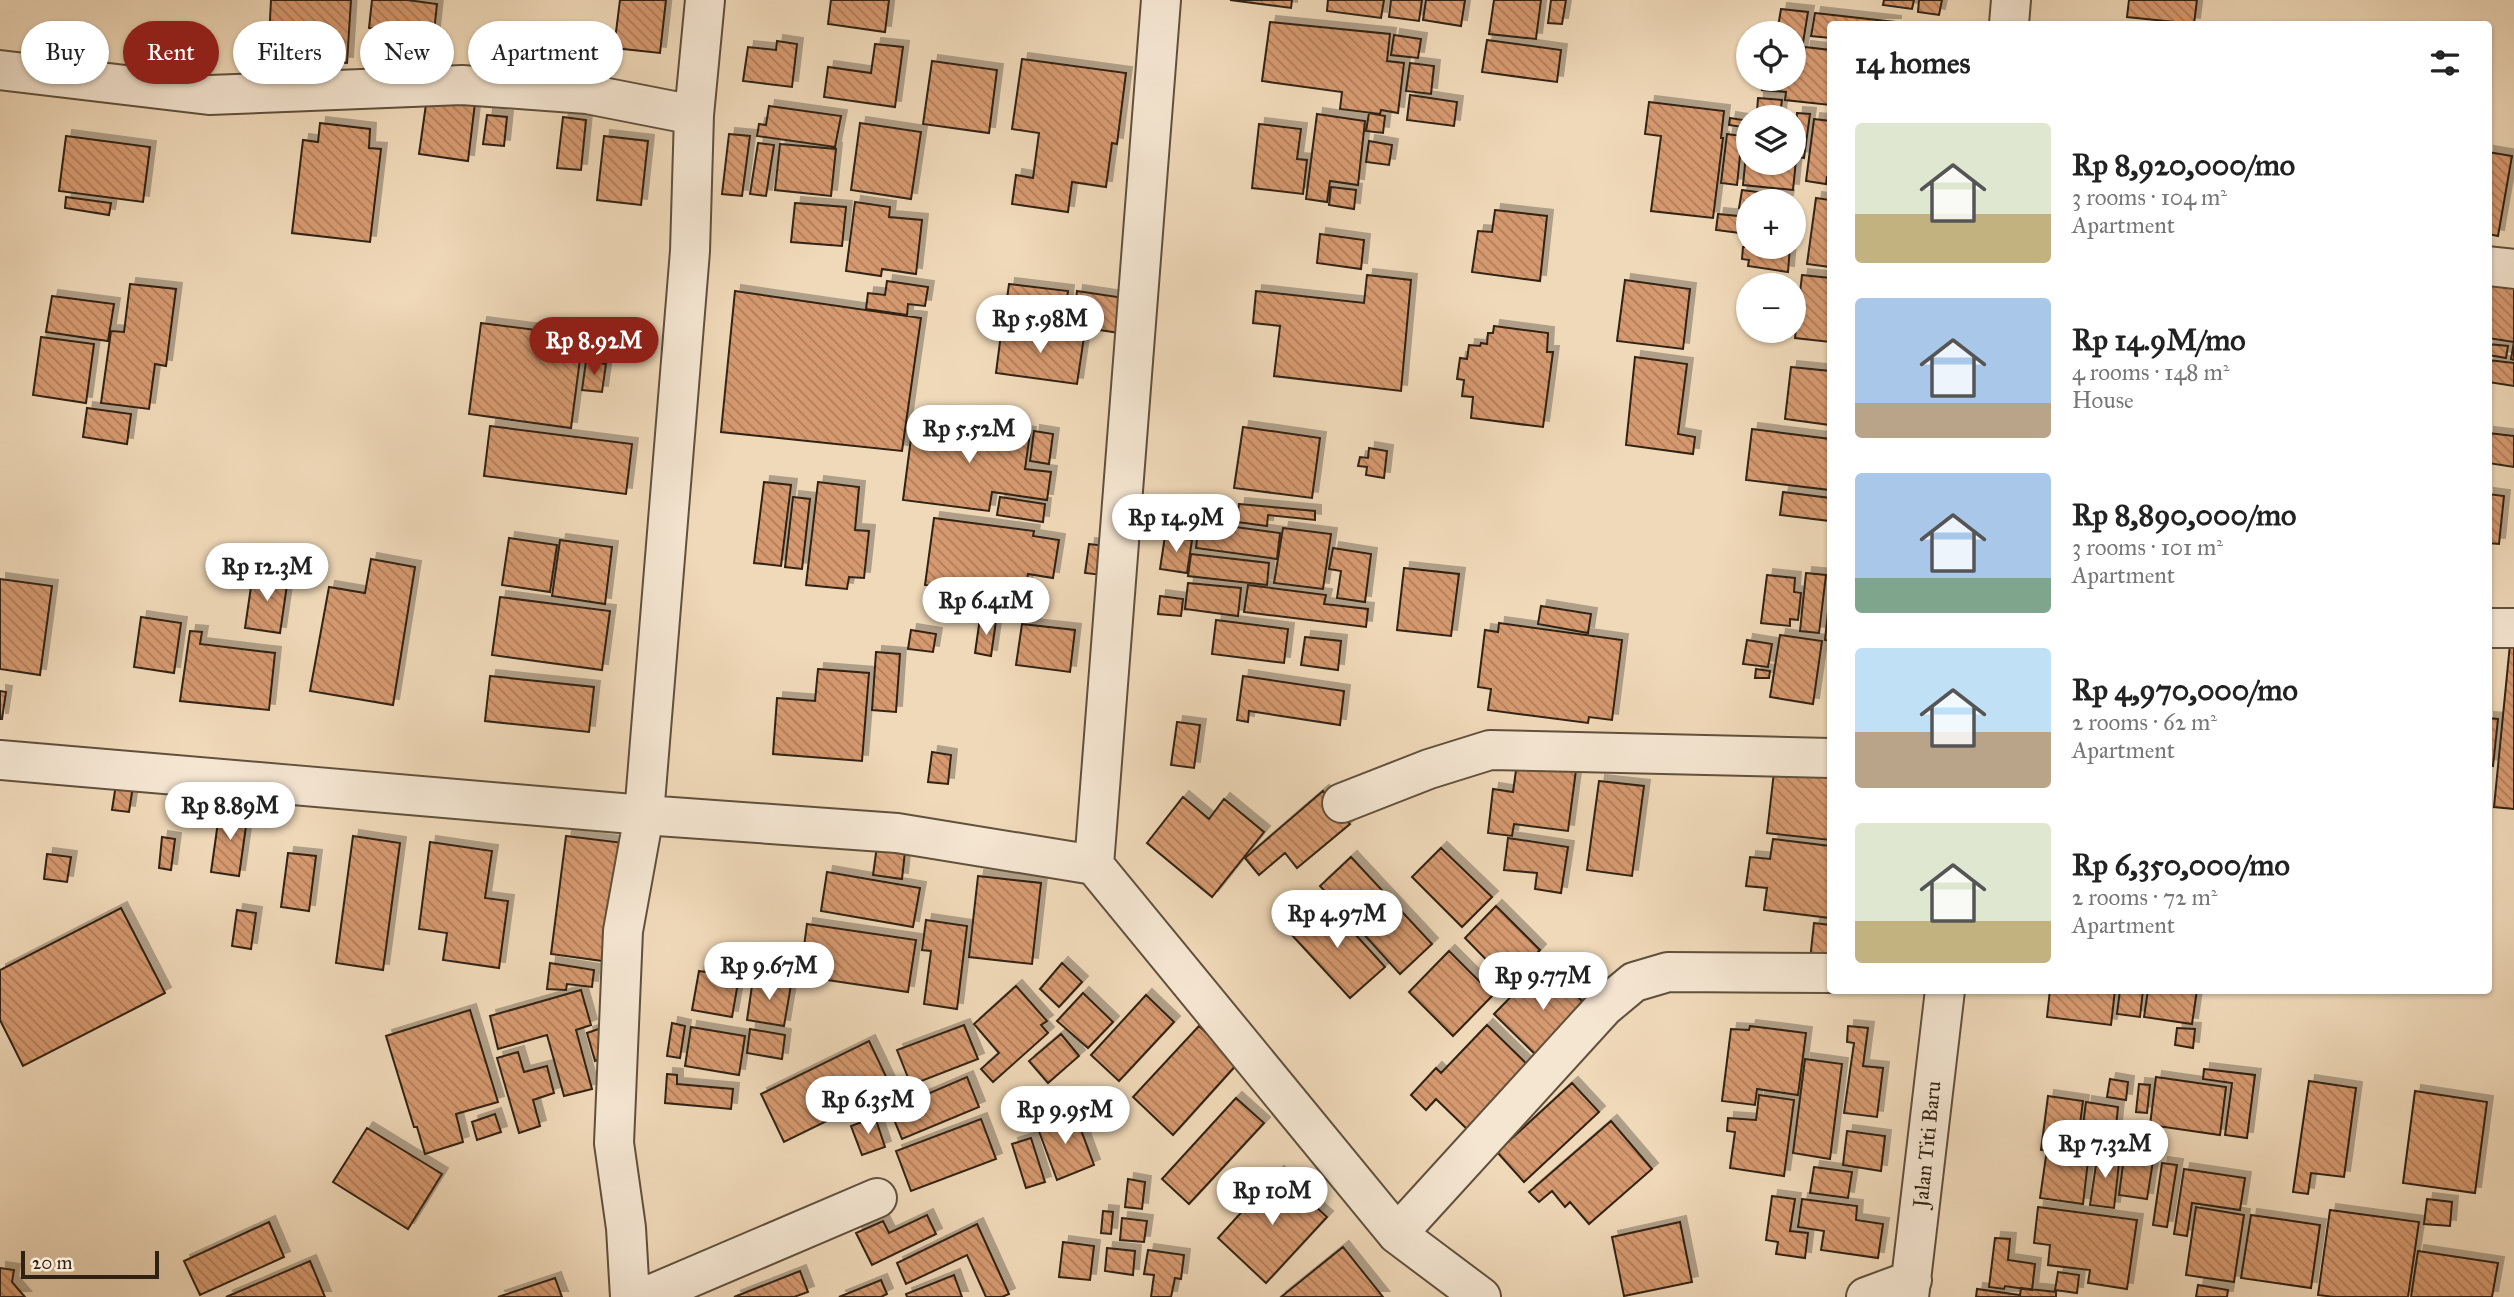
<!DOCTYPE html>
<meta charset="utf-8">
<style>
:root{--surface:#fff;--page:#f2f2f2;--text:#222;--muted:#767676;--accent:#8f2418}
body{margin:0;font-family:"IM FELL Great Primer",serif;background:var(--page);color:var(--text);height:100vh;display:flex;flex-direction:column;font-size:26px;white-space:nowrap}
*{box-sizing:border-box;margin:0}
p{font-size:23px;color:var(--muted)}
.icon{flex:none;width:38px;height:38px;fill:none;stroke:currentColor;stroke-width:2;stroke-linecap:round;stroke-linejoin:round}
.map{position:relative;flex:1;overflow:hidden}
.side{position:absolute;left:1827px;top:21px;width:665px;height:973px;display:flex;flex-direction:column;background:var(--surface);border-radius:7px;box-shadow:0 2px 5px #0004}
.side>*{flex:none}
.hud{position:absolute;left:21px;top:21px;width:665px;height:63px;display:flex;gap:14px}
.fabs{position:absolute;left:1736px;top:21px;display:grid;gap:14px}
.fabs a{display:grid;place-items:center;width:70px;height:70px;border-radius:50%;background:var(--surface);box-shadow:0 2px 5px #0004;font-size:35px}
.scale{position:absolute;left:21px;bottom:18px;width:138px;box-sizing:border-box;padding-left:7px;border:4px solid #302213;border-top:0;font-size:19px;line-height:24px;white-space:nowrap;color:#302213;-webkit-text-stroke:5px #f5e6d2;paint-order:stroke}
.price{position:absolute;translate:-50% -60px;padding:0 16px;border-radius:24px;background:#fff;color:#222;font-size:23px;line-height:46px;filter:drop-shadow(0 2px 4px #0008)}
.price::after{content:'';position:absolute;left:50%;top:42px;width:21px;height:16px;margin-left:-10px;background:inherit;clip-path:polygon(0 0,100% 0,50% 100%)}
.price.selected{background:var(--accent);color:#fff}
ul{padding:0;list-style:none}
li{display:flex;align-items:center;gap:21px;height:175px;padding:0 28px}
li span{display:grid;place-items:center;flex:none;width:196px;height:140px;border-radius:7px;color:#555}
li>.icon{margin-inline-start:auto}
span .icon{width:84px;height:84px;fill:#fffc;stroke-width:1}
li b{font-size:30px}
h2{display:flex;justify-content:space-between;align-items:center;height:84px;padding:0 28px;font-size:30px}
.pill{padding:0 24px;border-radius:32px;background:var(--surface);box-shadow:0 2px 5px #0004;font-size:24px;line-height:63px}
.pill.selected{background:var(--accent);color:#fff}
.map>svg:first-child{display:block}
.building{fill:url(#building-back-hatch);stroke:#302213;stroke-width:2;filter:url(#shadow)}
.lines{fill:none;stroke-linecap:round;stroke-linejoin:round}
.minor-casing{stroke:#60503c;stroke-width:42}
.minor{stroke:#f5e6d2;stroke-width:38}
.labels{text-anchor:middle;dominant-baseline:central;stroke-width:6;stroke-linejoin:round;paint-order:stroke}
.street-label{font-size:21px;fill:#302213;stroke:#f5e6d2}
</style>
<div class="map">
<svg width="2514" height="1297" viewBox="0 0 2514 1297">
<defs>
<pattern id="building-back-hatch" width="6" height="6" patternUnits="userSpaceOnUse" patternTransform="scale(1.75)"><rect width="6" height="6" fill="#d79a70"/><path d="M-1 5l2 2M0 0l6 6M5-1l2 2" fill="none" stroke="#af7d5b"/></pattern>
<filter id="shadow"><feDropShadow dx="6" dy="-6" stdDeviation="0" flood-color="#0004"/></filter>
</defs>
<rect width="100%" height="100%" fill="#f0d9b9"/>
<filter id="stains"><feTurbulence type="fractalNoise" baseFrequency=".00286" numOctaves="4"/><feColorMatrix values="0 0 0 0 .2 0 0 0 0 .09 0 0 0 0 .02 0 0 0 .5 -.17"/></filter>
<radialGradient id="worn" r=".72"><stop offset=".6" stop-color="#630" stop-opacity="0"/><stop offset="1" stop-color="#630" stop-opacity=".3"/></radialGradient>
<path class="building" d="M271,0H351L347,63L268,58Z
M372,0H407L437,4L430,70L397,67L401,32L369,28Z
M620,0H666L660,53L614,48Z
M831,0H889L885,32L828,24Z
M1230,0H1292L1291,8Z
M1328,0H1384L1381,18L1327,11Z
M1391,0H1422L1419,21L1389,17Z
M1426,0H1465L1461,26L1423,20Z
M1494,0H1541L1536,39L1489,34Z
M1551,0H1566L1562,24L1548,23Z
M1884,0H1914L1912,9L1883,5Z
M1919,0H1942L1939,15L1918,12Z
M2129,0H2197L2194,24L2127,17Z
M1781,9L1808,12L1801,55L1794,54V33H1777Z
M1815,13L1895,22V24H1830V38L1811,36Z
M1270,22L1390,34L1387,61L1404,63L1398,113L1381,110L1380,114L1340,109L1342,92L1262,81Z
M1394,35L1421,39L1418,58L1391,55Z
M1487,40L1561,50L1557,82L1482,72Z
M777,41L797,44L792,87L743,81L748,47L776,50Z
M875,44L903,47L895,107L824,97L828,67L871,73Z
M1805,47L1830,50V105L1785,100L1786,92L1762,90L1763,79H1794V59L1803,61Z
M1022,59L1126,73L1117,144L1112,143L1106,187L1072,182L1068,212L1012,204L1016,175L1033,178L1039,133L1012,129Z
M932,61L997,70L989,133L923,124Z
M1410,63L1434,66L1431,94L1406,91Z
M1410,95L1457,102L1454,126L1407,120Z
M427,97L475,103L468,161L419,154Z
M1758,98L1782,100L1780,115L1757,112Z
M1649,102L1724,111L1721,138H1723L1713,218L1651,211L1661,136L1645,134Z
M769,106L841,116L835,147L757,136L759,124L766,125Z
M1369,113L1385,116L1383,133L1366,131Z
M1797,113L1810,114L1804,158L1794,156Z
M1317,114L1365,121L1358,185L1330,181L1327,202L1306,199Z
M487,115L507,117L504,146L483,144Z
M563,117L586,120L581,170L557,168Z
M1730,118L1743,120L1742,127L1729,125Z
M1814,119L1830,121V177H1827L1826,184L1806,181Z
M320,123L370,129L369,148L381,149L370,242L292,233L303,140L318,142Z
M860,123L921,132L911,199L851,190Z
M1259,124L1301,129L1297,159L1307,160L1303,194L1252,188Z
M729,134L750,136L742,196L722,194Z
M1727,134L1742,136L1737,185L1721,183Z
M1748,134V163H1794V160H1796L1793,190L1743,185Z
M66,136L150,147L143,202L59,191Z
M604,136L648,141L641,205L597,200Z
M1369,141L1392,145L1389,165L1366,162Z
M758,143L774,145L766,196L750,194Z
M780,144L836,149L831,196L775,190Z
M2488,152L2512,156L2498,236L2488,234Z
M1331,187L1356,190L1354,209L1329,205Z
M1742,190L1788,196L1787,201H1748V209L1739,208Z
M66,197L111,203L109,215L65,208Z
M1816,198L1830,200V267L1807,264Z
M855,202L890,207L889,217L922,220L916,274L882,269L881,276L846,271Z
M795,203L846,207L842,246L791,242Z
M1495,210L1547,216L1540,281L1472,272L1478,231L1492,232Z
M1718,214L1748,217V234L1716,230Z
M1320,234L1364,240L1361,269L1317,263Z
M1743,247H1790L1788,272L1748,266L1749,260L1742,259Z
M1367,275L1411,280L1401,391L1274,376L1280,326L1253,323L1256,291L1364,303Z
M1802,275L1830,278V342L1795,338Z
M2490,278L2514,281V360L2511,359L2514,342L2488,338Z
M1625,280L1690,289L1683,349L1617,341Z
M887,281L928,287L925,306L908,304L907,315L866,309L868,293L885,295Z
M130,284L176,289L166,366L155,364L149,409L101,403L111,331L124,332Z
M1009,284L1068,291L1063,329L1004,321Z
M735,291L921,318L902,451L721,432Z
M1077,291L1131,299L1126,334L1073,326Z
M52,296L114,304L108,341L46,332Z
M481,323L583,336L571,428L469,414Z
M1002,326L1084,337L1077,384L996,373Z
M1494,326L1548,333L1547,352H1553L1543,427L1471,418L1473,397L1462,396L1464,380L1457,379L1460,358L1467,359L1469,345L1480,346L1481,343L1487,344L1488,333H1493Z
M41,337L94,344L86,403L33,395Z
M2488,344L2508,346L2506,358L2488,355Z
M1635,357L1687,364L1678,434L1695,437L1693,454L1626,445Z
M2488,360L2514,363V386L2488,382Z
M586,361L606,364L602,392L582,390Z
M1791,367L1830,371V425L1785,419Z
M87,408L131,414L127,444L83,437Z
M914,415L1030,433L1025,469L1051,472L1047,500L992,492L989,511L903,500Z
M490,426L632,444L626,494L484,476Z
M1243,427L1320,438L1312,498L1234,488Z
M1752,429L1830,439V490L1746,480Z
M1034,431L1053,434L1049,464L1030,461Z
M2488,433L2514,436V467L2488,463Z
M1369,448L1387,451L1384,478L1366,475L1367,467L1358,466L1360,457L1368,458Z
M764,482L791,485L781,566L754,563Z
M818,482L859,487L855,530L869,531L864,578L849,577L847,589L806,585Z
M1783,492L1830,498V521L1780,515Z
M2488,494L2504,496L2499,544L2488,543Z
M793,497L810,499L802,569L785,567Z
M1000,497L1045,504L1043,522L997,515Z
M1239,504L1315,511V520L1268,515L1267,526L1237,522Z
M934,518L1034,531L1033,536L1059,540L1053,578L1028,574L1024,598L925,585Z
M1199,522L1280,533L1277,559L1196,548Z
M1283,528L1331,534L1323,589L1274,583Z
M1165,536L1192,540L1187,573L1160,569Z
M509,538L557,545L550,592L502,585Z
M560,540L612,547L605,604L552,596Z
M1089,544L1106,546L1102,575L1085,573Z
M1333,548L1371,554L1365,602L1337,598L1341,571L1329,569Z
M1191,554L1269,563L1267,585L1188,576Z
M371,559L415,567L393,705L310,691L329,587L365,593Z
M1404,568L1459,574L1451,636L1397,630Z
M253,573L288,578L280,633L245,628Z
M1806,573L1826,575L1819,633L1800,631Z
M1767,575L1795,578L1794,592L1801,593L1798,620L1790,619V626L1761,623Z
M0,579L52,586L40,675L0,669Z
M1188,583L1241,588L1238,616L1185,609Z
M1248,585L1326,595L1324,604L1368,609L1366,627L1244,612Z
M1830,593V641L1825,640Z
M1160,596L1183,599L1181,616L1158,614Z
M500,597L610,611L602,670L492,655Z
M1541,606L1591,614L1588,633L1538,624Z
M141,617L181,623L174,673L134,667Z
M980,618L996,621L991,656L975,653Z
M1216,620L1288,629L1284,663L1212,654Z
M1499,623L1622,640L1612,720L1589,717L1588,723L1488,710L1491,689L1478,687L1485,630L1498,632Z
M1022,624L1075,630L1070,672L1016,665Z
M911,630L936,634L933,652L908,649Z
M190,631L202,632L200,644L275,653L269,710L180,701Z
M2511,634L2514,635V809L2494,807Z
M1780,635L1822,641L1813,704L1770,697Z
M1305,637L1341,641L1338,670L1301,665Z
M1747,640L1772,644L1768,667L1743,664Z
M876,652L900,654L896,712L872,710Z
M818,669L869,673L862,761L773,754L777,698L815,701Z
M1756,669L1770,671L1769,678H1755Z
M490,676L594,687L589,732L485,721Z
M1243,676L1344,691L1340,725L1249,711L1248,722L1237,720Z
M0,691L6,692L2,719H0Z
M2488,718L2498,719L2493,766L2488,765Z
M1177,722L1200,725L1194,768L1171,765Z
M932,752L951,755L948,784L928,782Z
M1517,763L1576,770L1568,831L1514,824L1512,836L1488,833L1493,789L1513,792Z
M1775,763L1830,769V840L1767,833Z
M1599,781L1644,786L1632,876L1587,870Z
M116,784L133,786L129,812L112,810Z
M1323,791L1350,824L1297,868L1285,853L1259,875L1245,858Z
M1183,797L1209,819L1224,799L1264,832L1212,897L1147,843Z
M220,808L248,812L239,876L211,872Z
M353,836L400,843L383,970L336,963Z
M566,836L624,843L610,962L551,954Z
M162,837L175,839L171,870L159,868Z
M1508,838L1568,847L1561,893L1535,889L1537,873L1504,870Z
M1773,839L1830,846V918L1764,910L1767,888L1746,886L1750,857L1770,859Z
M430,842L492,851L485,898L508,901L499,968L443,960L447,933L419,929Z
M877,846L905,851L902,879L873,875Z
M1441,848L1492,897L1462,927L1412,877Z
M288,853L316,856L309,911L281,907Z
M47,854L71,857L67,882L44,879Z
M1351,857L1432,944L1400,974L1320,886Z
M827,872L920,888L913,927L821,911Z
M978,876L1041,883L1032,964L969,957Z
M1325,901L1385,967L1350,998L1290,933Z
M1496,906L1540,950L1509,983L1465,938Z
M121,908L165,993L23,1066L0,1020V970Z
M237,910L256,913L251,949L232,946Z
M926,920L967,926L957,1009L924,1004L931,951L922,950Z
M1814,923L1830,925V962L1810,960Z
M807,924L916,940L908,992L800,976Z
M1449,951L1493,995L1453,1036L1409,992Z
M550,963L594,970L592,987L567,984L566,990L547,989Z
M1062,963L1082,982L1059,1007L1040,989Z
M1544,963L1591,1010L1542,1061L1494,1014Z
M699,971L739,977L732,1017L692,1010Z
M753,979L791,985L784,1026L747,1020Z
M1016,986L1047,1021L1041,1025L1048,1033L993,1082L981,1069L999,1053L974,1024Z
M581,990L591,1025L576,1030L592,1089L564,1096L547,1035L498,1049L490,1016Z
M2050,990H2115L2111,1025L2047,1017Z
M2120,990H2143L2140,1017L2117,1014Z
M2148,990H2197L2192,1024L2144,1017Z
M1083,993L1113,1022L1088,1048L1057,1021Z
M1146,995L1174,1022L1119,1081L1091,1055Z
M470,1010L498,1102L456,1114L463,1142L425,1154L417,1127H414L386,1036Z
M672,1023L685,1026L680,1058L667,1056Z
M964,1025L978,1059L911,1085L897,1050Z
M1487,1025L1529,1066L1469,1131L1436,1099L1426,1110L1411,1095L1436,1068L1441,1073Z
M607,1026L615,1055L595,1061L587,1033Z
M1199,1026L1238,1063L1173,1135L1133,1097Z
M1750,1026L1806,1033L1798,1095L1757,1089L1755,1105L1722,1101L1731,1029L1749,1030Z
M1848,1026L1868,1028L1863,1066L1883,1068L1877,1117L1844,1113L1854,1043L1847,1042Z
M691,1027L745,1036L739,1075L685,1066Z
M2177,1028L2195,1029L2193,1048L2175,1045Z
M750,1029L785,1035L782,1059L747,1053Z
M1061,1034L1079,1056L1048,1083L1029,1061Z
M869,1041L892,1089L784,1142L761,1094Z
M518,1052L524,1072L547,1066L554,1093L533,1100L540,1126L519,1133L497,1058Z
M1805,1059L1842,1064L1830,1159L1793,1153Z
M2204,1069L2255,1075L2247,1138L2225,1135L2232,1083L2203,1079Z
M667,1074L677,1075V1084L733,1089L731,1109L665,1103Z
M967,1077L979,1107L902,1139L890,1110Z
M2156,1077L2226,1087L2220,1135L2150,1125Z
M2110,1079L2128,1082L2126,1100L2107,1097Z
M2309,1081L2356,1088L2344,1177L2311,1173L2308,1194L2293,1192Z
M1572,1083L1599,1112L1524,1182L1497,1152Z
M2139,1084L2150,1085L2147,1113L2136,1112Z
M2415,1091L2487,1102L2475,1193L2403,1183Z
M1759,1095L1794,1100L1784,1176L1730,1168L1735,1132L1727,1131L1728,1118L1756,1120Z
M2048,1096L2083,1101L2076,1155L2041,1150Z
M1236,1098L1264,1123L1189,1204L1162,1179Z
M2086,1102L2118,1107L2114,1147L2081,1142Z
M1074,1111L1094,1165L1057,1180L1037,1126Z
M495,1114L501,1132L477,1140L472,1122Z
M875,1117L885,1147L862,1155L851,1126Z
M981,1119L996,1159L911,1191L896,1151Z
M1611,1121L1652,1169L1589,1224L1570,1202L1565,1207L1552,1191L1539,1202L1529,1192Z
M367,1128L442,1174L408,1229L333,1182Z
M1847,1131L1885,1136L1881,1171L1843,1165Z
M1031,1138L1045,1182L1026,1188L1012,1144Z
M2098,1151L2120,1154L2114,1208L2090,1205Z
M2046,1156L2088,1161L2083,1204L2040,1198Z
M2124,1157L2153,1161L2147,1199L2119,1195Z
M2162,1163L2177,1165L2167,1227L2153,1225Z
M1814,1167L1852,1172L1848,1198L1810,1193Z
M2184,1169L2245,1178L2240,1210L2192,1203L2187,1236L2174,1234Z
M1278,1172L1327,1217L1266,1283L1218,1238Z
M1128,1179L1145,1182L1142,1209L1125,1207Z
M1772,1196L1795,1199L1790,1231L1808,1233L1805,1258L1776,1254L1778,1242L1766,1240Z
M1802,1199L1857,1206L1856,1220L1883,1224L1878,1258L1821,1250L1824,1231L1798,1227Z
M2427,1199L2452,1202L2450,1226L2424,1224Z
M2038,1207L2137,1220L2127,1289L2088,1283L2090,1270L2048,1265L2050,1245L2034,1243Z
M2196,1207L2244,1215L2234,1282L2186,1275Z
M2330,1210L2419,1222L2408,1297H2334L2318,1295Z
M1103,1211L1113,1212L1111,1234L1101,1233Z
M927,1215L936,1234L872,1265L856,1233L883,1221L889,1233Z
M2251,1215L2320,1225L2311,1288L2241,1278Z
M1122,1218L1147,1221L1144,1242L1120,1240Z
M269,1222L284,1257L200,1295L184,1261Z
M1680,1222L1692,1282L1624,1296L1612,1237Z
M977,1224L1009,1294L1002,1297H986L967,1255L906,1284L897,1263Z
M1995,1238L2010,1239L2008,1260L2035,1264L2032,1290L2005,1286L2004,1289L1989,1287Z
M1063,1242L1094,1246L1090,1280L1059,1277Z
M1343,1247L1383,1297H1281Z
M1107,1248L1135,1251L1133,1275L1105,1271Z
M1148,1250L1184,1255L1181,1279L1175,1278L1171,1297H1151L1154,1275L1144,1274Z
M2418,1251L2498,1263L2492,1297H2411Z
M310,1261L325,1297H226Z
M0,1268L14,1270L12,1282L25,1297H0Z
M800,1271L808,1292L794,1297H734Z
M2058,1272L2079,1275L2077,1293L2055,1290Z
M954,1275L962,1297H907L906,1294Z
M555,1278L562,1297H498Z
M881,1280L887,1294L881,1297H839Z
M2198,1285L2228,1290L2227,1297H2196Z
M2021,1288L2056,1292V1297H1976L1977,1289L2020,1295Z"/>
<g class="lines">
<g class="minor-casing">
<path id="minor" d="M2009,24L2011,0
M0,70L209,95L462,85L587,94L694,115
M2488,266L2514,269
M2488,628H2514
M0,760L644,815L897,833L1094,865L1397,1234L1481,1297
M1342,803L1429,769L1490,750L1830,758
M1094,865L1161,0
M1397,1234L1604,1007L1634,982L1668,972L1830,973
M630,1297L626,1228L614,1143L623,931L644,815L690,251L694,115L705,0
M645,1297L877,1198
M1866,1297L1912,1280
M1909,1297L1945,990"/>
</g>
<use href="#minor" class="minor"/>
</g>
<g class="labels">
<g class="street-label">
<text transform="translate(1927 1144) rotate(-84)">Jalan Titi Baru</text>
</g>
</g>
<rect width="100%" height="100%" filter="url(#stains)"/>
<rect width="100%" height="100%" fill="url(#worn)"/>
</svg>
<div class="fabs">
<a><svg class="icon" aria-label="locate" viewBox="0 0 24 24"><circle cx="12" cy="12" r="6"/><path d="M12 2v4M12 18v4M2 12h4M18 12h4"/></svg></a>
<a><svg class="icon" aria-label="layers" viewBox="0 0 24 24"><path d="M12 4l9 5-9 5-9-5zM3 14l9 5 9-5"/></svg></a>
<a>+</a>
<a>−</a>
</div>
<div class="scale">20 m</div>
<b class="price" style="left:1040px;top:355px">Rp 5.98M</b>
<b class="price selected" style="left:594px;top:377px">Rp 8.92M</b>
<b class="price" style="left:969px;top:465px">Rp 5.52M</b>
<b class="price" style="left:1176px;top:554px">Rp 14.9M</b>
<b class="price" style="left:267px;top:603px">Rp 12.3M</b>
<b class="price" style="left:986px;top:637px">Rp 6.41M</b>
<b class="price" style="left:230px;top:842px">Rp 8.89M</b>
<b class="price" style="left:1337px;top:950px">Rp 4.97M</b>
<b class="price" style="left:769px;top:1002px">Rp 9.67M</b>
<b class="price" style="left:1543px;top:1012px">Rp 9.77M</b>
<b class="price" style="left:868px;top:1136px">Rp 6.35M</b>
<b class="price" style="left:1065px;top:1146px">Rp 9.95M</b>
<b class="price" style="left:2105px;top:1180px">Rp 7.32M</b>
<b class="price" style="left:1272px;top:1227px">Rp 10M</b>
<div class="hud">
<a class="pill">Buy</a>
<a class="pill selected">Rent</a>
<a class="pill">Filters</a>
<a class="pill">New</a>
<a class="pill">Apartment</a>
</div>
<section class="side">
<h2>14 homes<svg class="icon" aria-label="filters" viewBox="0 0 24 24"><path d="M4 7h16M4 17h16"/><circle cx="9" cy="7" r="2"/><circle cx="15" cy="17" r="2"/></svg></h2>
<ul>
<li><span style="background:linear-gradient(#dfe7d0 65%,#c2b280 0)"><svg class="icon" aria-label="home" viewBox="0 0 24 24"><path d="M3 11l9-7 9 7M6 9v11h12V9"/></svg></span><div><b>Rp 8,920,000/mo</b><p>3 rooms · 104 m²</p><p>Apartment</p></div></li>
<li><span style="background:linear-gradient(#a9c7e8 75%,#b9a48a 0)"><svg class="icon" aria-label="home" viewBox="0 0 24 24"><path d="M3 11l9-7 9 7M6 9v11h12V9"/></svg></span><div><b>Rp 14.9M/mo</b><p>4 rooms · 148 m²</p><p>House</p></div></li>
<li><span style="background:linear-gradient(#a9c7e8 75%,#7fa58c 0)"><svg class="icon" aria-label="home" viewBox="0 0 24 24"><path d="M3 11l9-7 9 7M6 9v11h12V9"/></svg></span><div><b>Rp 8,890,000/mo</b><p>3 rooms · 101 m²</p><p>Apartment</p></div></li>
<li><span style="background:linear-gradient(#bfe0f5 60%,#b9a48a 0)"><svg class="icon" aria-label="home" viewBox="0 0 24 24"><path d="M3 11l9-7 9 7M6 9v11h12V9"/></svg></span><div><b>Rp 4,970,000/mo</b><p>2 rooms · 62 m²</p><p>Apartment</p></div></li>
<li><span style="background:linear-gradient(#dfe7d0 70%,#c2b280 0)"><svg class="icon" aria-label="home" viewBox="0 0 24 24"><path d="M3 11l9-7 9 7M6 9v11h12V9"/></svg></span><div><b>Rp 6,350,000/mo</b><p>2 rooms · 72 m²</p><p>Apartment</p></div></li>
</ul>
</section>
</div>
